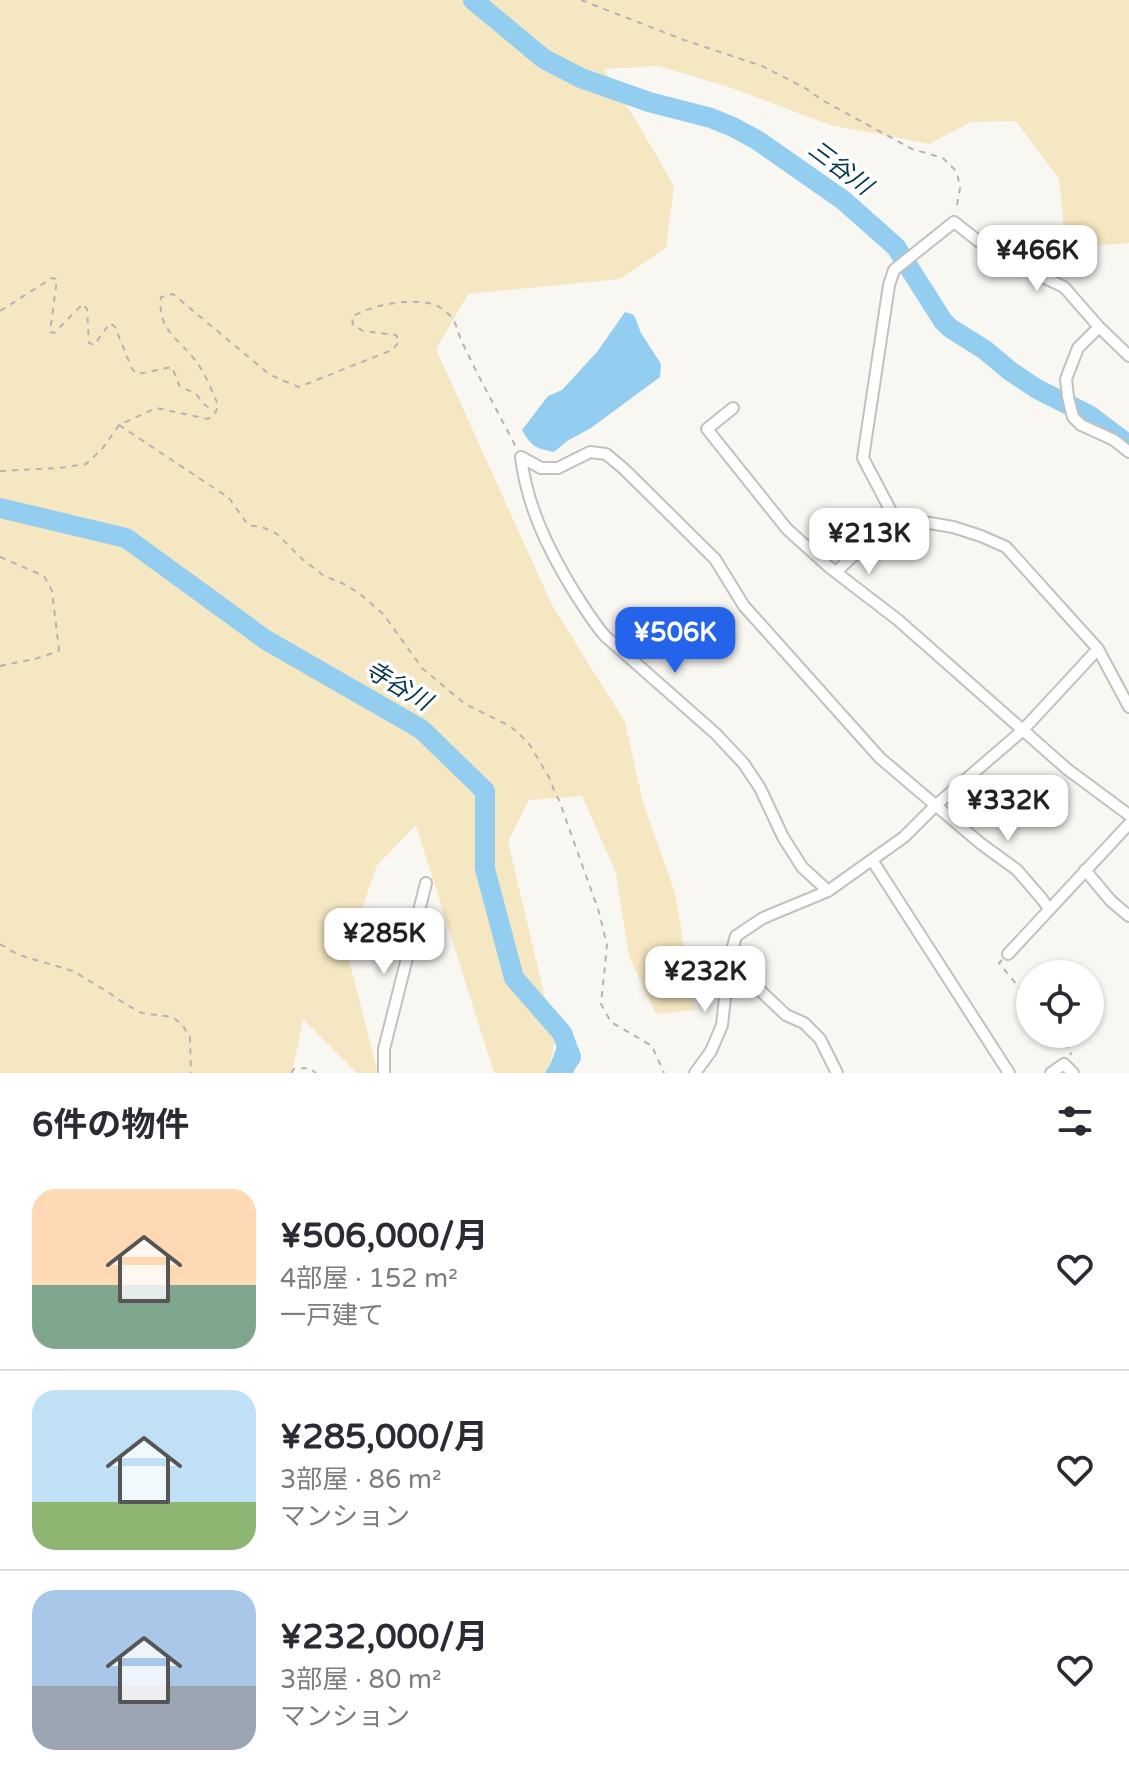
<!DOCTYPE html>
<html lang="ja">
<meta charset="utf-8">
<style>
:root{--surface:#fff;--page:#f7f7f7;--text:#2b2b33;--muted:#7c7c81;--line:#e1e1e2;--accent:#2563eb}
body{margin:0;font-family:"Varela Round","Noto Sans JP",sans-serif;background:var(--page);color:var(--text);height:100vh;display:flex;flex-direction:column;font-size:30px;white-space:nowrap}
*{box-sizing:border-box;margin:0}
p{font-size:26px;color:var(--muted)}
.icon{flex:none;width:44px;height:44px;fill:none;stroke:currentColor;stroke-width:2;stroke-linecap:round;stroke-linejoin:round}
.map{position:relative;height:1073px;overflow:hidden}
.sheet{display:flex;flex-direction:column;background:var(--surface);flex:1}
.sheet>*{flex:none}
.controls{position:absolute;left:1016px;top:960px;display:grid;gap:16px}
.controls a{display:grid;place-items:center;width:88px;height:88px;border-radius:50%;background:var(--surface);box-shadow:0 2px 6px #0004;font-size:40px}
.price{position:absolute;translate:-50% -68px;padding:0 18px;border-radius:16px;background:#fff;color:#222;font-size:26px;line-height:52px;filter:drop-shadow(0 2px 4px #0008)}
.price::after{content:'';position:absolute;left:50%;top:48px;width:24px;height:18px;margin-left:-12px;background:inherit;clip-path:polygon(0 0,100% 0,50% 100%)}
.price.selected{background:var(--accent);color:#fff}
ul{padding:0;list-style:none}
li{display:flex;align-items:center;gap:24px;height:200px;padding:0 32px}
li+li{border-top:2px solid var(--line)}
li span{display:grid;place-items:center;flex:none;width:224px;height:160px;border-radius:24px;color:#555}
li>.icon{margin-inline-start:auto}
span .icon{width:96px;height:96px;fill:#fffc;stroke-width:1}
li b{font-size:34px}
h2{display:flex;justify-content:space-between;align-items:center;height:96px;padding:0 32px;font-size:34px}
.map>svg:first-child{display:block}
.green{fill:#f4e7c2}
.water{fill:#93cef0}
.lines{fill:none;stroke-linecap:round;stroke-linejoin:round}
.river{stroke:#93cef0;stroke-width:20}
.minor-casing{stroke:#c3c1bd;stroke-width:14}
.path{stroke:#b5b4b0;stroke-width:2;stroke-dasharray:6 6;stroke-linecap:butt}
.minor{stroke:#fff;stroke-width:10}
.labels{text-anchor:middle;dominant-baseline:central;stroke-width:7;stroke-linejoin:round;paint-order:stroke}
.water-label{font-size:24px;font-style:italic;fill:#04374e;stroke:#fff}
</style>
<div class="map">
<svg width="1129" height="1073" viewBox="0 0 1129 1073">
<rect width="100%" height="100%" fill="#f8f7f2"/>
<path class="green" d="M0,0H1129V243L1066,248L1059,179L1016,121L971,122L929,144L830,125L729,87L658,66L604,69L641,129L674,186L666,248L620,279L468,294L436,349L552,605L625,722L643,802L675,893L695,1010L656,1014L629,957L616,873L582,796L529,800L508,842L555,1040L550,1065L544,1073H494L416,825L377,865L347,952L378,1073H357L303,1019L292,1073H0Z"/>
<path class="water" d="M625,312L634,315L641,333L661,364L660,377L591,428L567,441L554,452C535,448 532,447 522,430L548,396L562,390L597,352Z
M562,1033L574,1048V1073H545L550,1065Z"/>
<g class="lines">
<path class="river" d="M473,0L544,59L581,78L649,102L711,118L733,127L757,140L843,200L896,247L943,321L950,328L985,350L1010,371L1037,389L1089,415L1129,445
M0,508L126,538L266,640L421,729L485,791V869L514,978L562,1033L571,1057L560,1073"/>
<g class="minor-casing">
<path id="minor" d="M1099,327L1078,348L1066,379L1068,397L1073,417L1081,425L1114,440L1129,452
M1129,356L1099,327L1064,287L996,255L954,222L894,270L889,285L863,458L894,517L953,527L981,536L1006,547L1098,649L1129,707
M733,408L707,429L787,529L829,567L898,620L1067,769L1129,815
M521,457L541,468H558L590,452L606,454L624,469L715,559L744,606L880,758L980,843L1017,870L1042,899L1049,909
M521,457C527,506 548,549 573,590C583,606 593,622 605,636L716,734L744,764L760,788L783,837L802,867L828,891
M836,572L894,517
M872,860L1009,1073
M1085,870L1111,901L1129,916
M1008,954L1129,824
M729,961L786,1015L804,1023L820,1039L837,1073
M384,1073V1049L426,883
M695,1073L711,1051L722,1025L729,961L736,936L763,918L828,891L904,837L935,806L1022,731L1098,649
M1051,1073L1064,1064L1073,1073"/>
</g>
<path class="path" d="M581,0L684,40L762,66L805,88L822,100L912,149L943,158L957,172L960,188L956,210
M0,311L52,278L57,279L50,332L54,333L83,304L87,309L89,343L94,345L110,323L115,327L132,369L138,374L172,367L180,387L195,393L205,405L214,411
M119,425L229,498L248,525L262,527L277,534L301,558L324,576L342,583L359,593L384,615L422,668L465,704L510,726L528,742L550,779L555,793L559,800L599,912L607,945L601,1004L611,1022L652,1046L664,1073
M0,471L59,468L86,464L102,449L119,425L156,408L208,419L216,412L218,405C212,391 206,375 197,363C180,338 157,332 161,297L173,294L270,375L299,387L392,350L399,342L396,335L363,331L353,325L352,317C371,304 421,295 441,308C446,311 452,317 454,321C458,329 459,337 463,344C480,380 499,414 517,449
M0,557L44,576L52,591L59,650C40,660 20,661 0,666
M0,944L19,955L73,971L108,992L125,1004L142,1013L172,1017L182,1024L190,1038L191,1073
M1002,960L999,963L1030,1001
M1057,1034L1072,1052L1070,1055
M291,1073L294,1069L309,1068L316,1073"/>
<use href="#minor" class="minor"/>
</g>
<g class="labels">
<g class="water-label">
<text transform="translate(840 168) rotate(37)">三谷川</text>
<text transform="translate(398 686) rotate(31)">寺谷川</text>
</g>
</g>
</svg>
<div class="controls">
<a><svg class="icon" aria-label="locate" viewBox="0 0 24 24"><circle cx="12" cy="12" r="6"/><path d="M12 2v4M12 18v4M2 12h4M18 12h4"/></svg></a>
</div>
<b class="price" style="left:1037px;top:293px">¥466K</b>
<b class="price" style="left:869px;top:576px">¥213K</b>
<b class="price selected" style="left:675px;top:675px">¥506K</b>
<b class="price" style="left:1008px;top:843px">¥332K</b>
<b class="price" style="left:384px;top:976px">¥285K</b>
<b class="price" style="left:705px;top:1014px">¥232K</b>
</div>
<section class="sheet">
<h2>6件の物件<svg class="icon" aria-label="filters" viewBox="0 0 24 24"><path d="M4 7h16M4 17h16"/><circle cx="9" cy="7" r="2"/><circle cx="15" cy="17" r="2"/></svg></h2>
<ul>
<li><span style="background:linear-gradient(#ffd9b3 60%,#7fa58c 0)"><svg class="icon" aria-label="home" viewBox="0 0 24 24"><path d="M3 11l9-7 9 7M6 9v11h12V9"/></svg></span><div><b>¥506,000/月</b><p>4部屋 · 152 m²</p><p>一戸建て</p></div><svg class="icon" aria-label="heart" viewBox="0 0 24 24"><path d="M12 20l-8-8c-3-5 5-10 8-4 3-6 11-1 8 4z"/></svg></li>
<li><span style="background:linear-gradient(#bfe0f5 70%,#8fb573 0)"><svg class="icon" aria-label="home" viewBox="0 0 24 24"><path d="M3 11l9-7 9 7M6 9v11h12V9"/></svg></span><div><b>¥285,000/月</b><p>3部屋 · 86 m²</p><p>マンション</p></div><svg class="icon" aria-label="heart" viewBox="0 0 24 24"><path d="M12 20l-8-8c-3-5 5-10 8-4 3-6 11-1 8 4z"/></svg></li>
<li><span style="background:linear-gradient(#a9c7e8 60%,#9aa5b1 0)"><svg class="icon" aria-label="home" viewBox="0 0 24 24"><path d="M3 11l9-7 9 7M6 9v11h12V9"/></svg></span><div><b>¥232,000/月</b><p>3部屋 · 80 m²</p><p>マンション</p></div><svg class="icon" aria-label="heart" viewBox="0 0 24 24"><path d="M12 20l-8-8c-3-5 5-10 8-4 3-6 11-1 8 4z"/></svg></li>
</ul>
</section>
